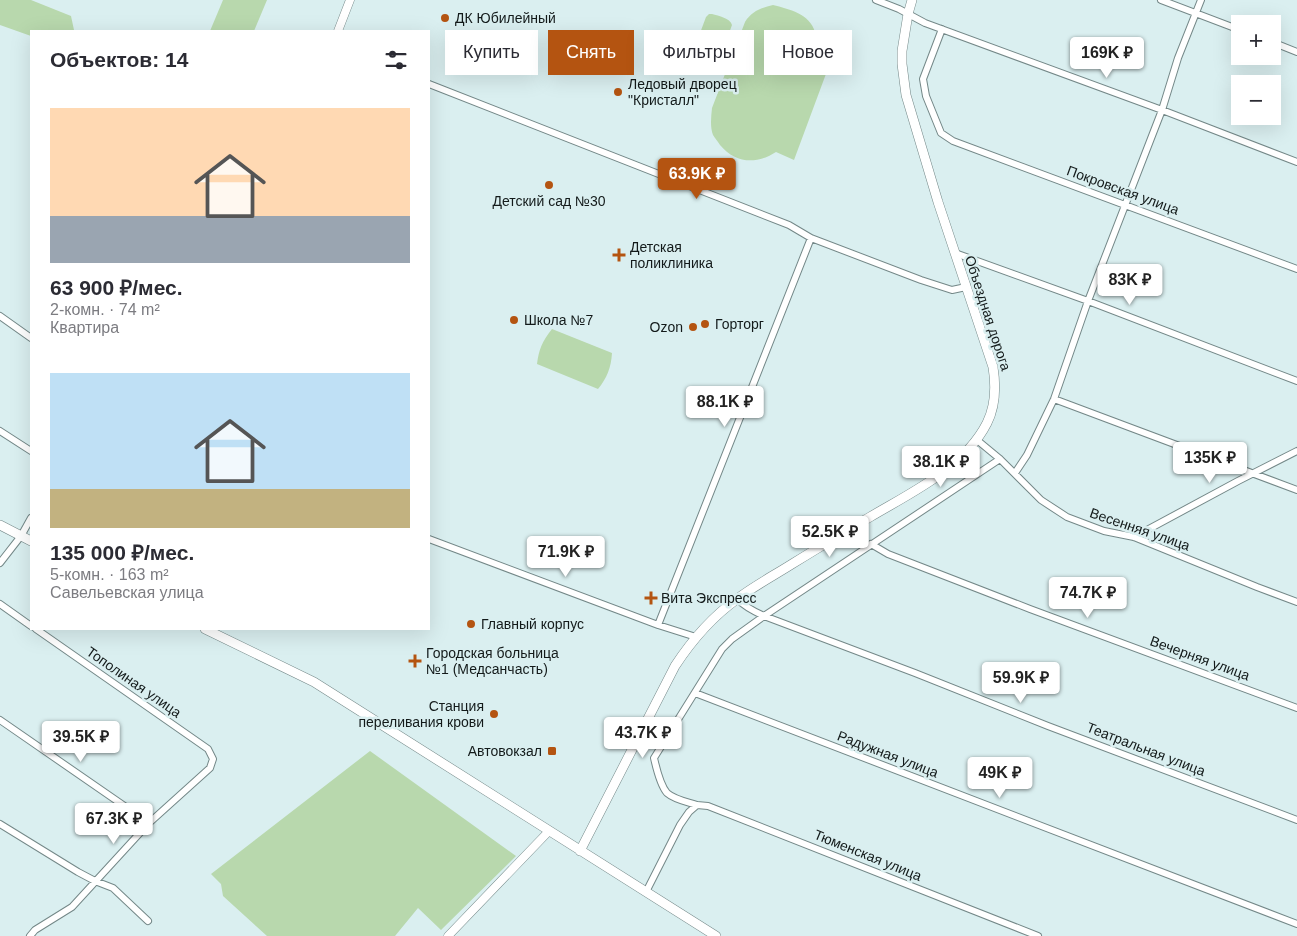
<!DOCTYPE html>
<html lang="ru">
<meta charset="utf-8">
<style>
:root{--surface:#fff;--page:#f2f2f3;--text:#2b2b33;--muted:#7c7c81;--accent:#b45411}
body{margin:0;font-family:Helvetica,sans-serif;background:var(--page);color:var(--text);height:100vh;display:flex;flex-direction:column;font-size:19px;white-space:nowrap}
*{box-sizing:border-box;margin:0}
p{font-size:16px;color:var(--muted)}
.icon{flex:none;width:28px;height:28px;fill:none;stroke:currentColor;stroke-width:2;stroke-linecap:round;stroke-linejoin:round}
.map{position:relative;flex:1;overflow:hidden}
.side{position:absolute;left:30px;top:30px;width:400px;height:600px;display:flex;flex-direction:column;background:var(--surface);border-radius:0px;box-shadow:0 5px 20px #0002}
.side>*{flex:none}
.guide{position:absolute;left:445px;top:30px;width:475px;height:45px;display:flex;gap:10px}
.controls{position:absolute;left:1231px;top:15px;display:grid;gap:10px}
.controls a{display:grid;place-items:center;width:50px;height:50px;border-radius:0px;background:var(--surface);box-shadow:0 5px 20px #0002;font-size:25px}
.price{position:absolute;translate:-50% -42px;padding:0 11px;border-radius:5px;background:#fff;color:#222;font-size:16px;line-height:32px;filter:drop-shadow(0 1px 2px #0008)}
.price::after{content:'';position:absolute;left:50%;top:30px;width:15px;height:11px;margin-left:-8px;background:inherit;clip-path:polygon(0 0,100% 0,50% 100%)}
.price.selected{background:var(--accent);color:#fff}
ul{padding:0;list-style:none}
li{display:grid;align-content:center;gap:10px;height:265px;padding:0 20px}
li span{display:grid;place-items:center;height:155px;border-radius:0px;color:#555}
li>.icon{margin-inline-start:auto}
span .icon{width:90px;height:90px;fill:#fffc;stroke-width:1}
li b{font-size:21px}
h2{display:flex;justify-content:space-between;align-items:center;height:60px;padding:0 20px;font-size:21px}
.tag{padding:0 18px;border-radius:0px;background:var(--surface);box-shadow:0 5px 20px #0002;font-size:18px;line-height:45px}
.tag.selected{background:var(--accent);color:#fff}
.map>svg:first-child{display:block}
.green{fill:#b8d8ad}
.lines{fill:none;stroke-linecap:round;stroke-linejoin:round}
.minor-casing{stroke:#748888;stroke-width:8}
.tertiary-casing{stroke:#748888;stroke-width:9}
.secondary-casing{stroke:#748888;stroke-width:10}
.minor{stroke:#fff;stroke-width:6}
.tertiary{stroke:#fff;stroke-width:8}
.secondary{stroke:#fff;stroke-width:9}
.poi-dot{fill:#b45411;stroke:#daeff0;stroke-width:2}
.labels{text-anchor:middle;dominant-baseline:central;stroke-width:5;stroke-linejoin:round;paint-order:stroke}
.poi-label{font-size:14px;fill:#131a1a;stroke:#daeff0;text-anchor:start}
.street-label{font-size:14px;fill:#131a1a;stroke:#daeff0}
</style>
<div class="map">
<svg width="1297" height="936" viewBox="0 0 1297 936">
<rect width="100%" height="100%" fill="#daeff0"/>
<path class="green" d="M0,0H31L71,16L74,30L31,31V36L0,25Z
M223,0H267L254,31H210Z
M773,5C789,9 810,14 815,32C816,36 815,43 816,48L833,55L794,160L776,152C756,165 735,163 720,145C718,142 715,138 713,135C710,127 711,117 712,108L745,22C752,11 761,8 773,5Z
M709,14H712C719,16 730,18 732,25L716,69L710,72C703,70 691,68 690,60L706,17Z
M552,329L612,353C611,368 607,378 598,389L537,364C539,349 542,342 552,329Z
M370,751L516,856L441,930L418,908L395,936H267L223,896L221,884L211,874Z"/>
<g class="lines">
<g class="minor-casing">
<path id="minor" d="M876,0L899,9L925,23L1162,110L1297,162
M1161,0L1240,30
M942,29L923,79L926,96L941,133L953,141L1297,269
M1272,42L1297,52
M429,84L789,225L811,238L921,280L952,290L966,287
M955,253L1088,301L1297,381
M0,316L31,338
M1054,399L1297,490
M0,431L31,451
M977,440L1000,459L1041,500L1067,517L1104,531L1134,537L1257,587L1297,602
M1015,473L1027,455L1054,399L1088,301L1162,110L1178,58L1201,0
M1134,537L1238,481L1297,451
M429,539L658,625L696,637
M871,544L888,554L1030,609L1297,708
M0,563L21,536L31,518
M737,599C745,607 753,611 764,616L915,673L1048,726L1297,820
M0,604L31,626
M658,625L811,238
M695,693L1297,924
M0,720L149,823
M697,805C688,802 675,800 667,793C661,786 656,767 654,758L722,649L732,639L764,616L1000,459
M0,824L78,872L95,881L113,888L148,921
M646,892L680,825L689,812L697,805L708,806L1038,936
M30,936L35,930L72,907L149,823L210,768L213,759L208,749L36,629"/>
</g>
<g class="tertiary-casing">
<path id="tertiary" d="M338,31L350,0
M448,936L549,831"/>
</g>
<g class="secondary-casing">
<path id="secondary" d="M0,525L31,541
M205,629L314,682L716,936
M580,851L675,666C692,640 712,617 737,599C754,586 773,576 792,564C818,548 844,532 870,517C912,492 964,468 987,423C996,405 996,386 993,367L938,202L906,95L902,64V51L908,14L912,0"/>
</g>
<use href="#minor" class="minor"/>
<use href="#tertiary" class="tertiary"/>
<use href="#secondary" class="secondary"/>
</g>
<g class="poi-dot">
<circle cx="445" cy="18" r="5"/>
<circle cx="618" cy="92" r="5"/>
<circle cx="549" cy="185" r="5"/>
<path d="M616.5 247.5h5v5h5v5h-5v5h-5v-5h-5v-5h5z"/>
<circle cx="514" cy="320" r="5"/>
<circle cx="705" cy="324" r="5"/>
<circle cx="693" cy="327" r="5"/>
<path d="M648.5 590.5h5v5h5v5h-5v5h-5v-5h-5v-5h5z"/>
<circle cx="471" cy="624" r="5"/>
<path d="M412.5 653.5h5v5h5v5h-5v5h-5v-5h-5v-5h5z"/>
<circle cx="494" cy="714" r="5"/>
<rect x="547" y="746" width="10" height="10" rx="2.5"/>
</g>
<g class="labels">
<g class="poi-label">
<text x="455" y="18">ДК Юбилейный</text>
<text x="628" y="84">Ледовый дворец<tspan x="628" dy="16">"Кристалл"</tspan></text>
<text x="549" y="201" text-anchor="middle">Детский сад №30</text>
<text x="630" y="247">Детская<tspan x="630" dy="16">поликлиника</tspan></text>
<text x="524" y="320">Школа №7</text>
<text x="715" y="324">Горторг</text>
<text x="683" y="327" text-anchor="end">Ozon</text>
<text x="661" y="598">Вита Экспресс</text>
<text x="481" y="624">Главный корпус</text>
<text x="426" y="653">Городская больница<tspan x="426" dy="16">№1 (Медсанчасть)</tspan></text>
<text x="484" y="706" text-anchor="end">Станция<tspan x="484" dy="16">переливания крови</tspan></text>
<text x="542" y="751" text-anchor="end">Автовокзал</text>
</g>
<g class="street-label">
<text transform="translate(1123 190) rotate(20)">Покровская улица</text>
<text transform="translate(988 313) rotate(72)">Объездная дорога</text>
<text transform="translate(1140 529) rotate(19)">Весенняя улица</text>
<text transform="translate(1200 658) rotate(20)">Вечерняя улица</text>
<text transform="translate(134 682) rotate(35)">Тополиная улица</text>
<text transform="translate(1146 749) rotate(21)">Театральная улица</text>
<text transform="translate(888 754) rotate(21)">Радужная улица</text>
<text transform="translate(868 855) rotate(22)">Тюменская улица</text>
</g>
</g>
</svg>
<div class="controls">
<a>+</a>
<a>−</a>
</div>
<b class="price" style="left:1107px;top:79px">169K ₽</b>
<b class="price selected" style="left:697px;top:200px">63.9K ₽</b>
<b class="price" style="left:1130px;top:306px">83K ₽</b>
<b class="price" style="left:725px;top:428px">88.1K ₽</b>
<b class="price" style="left:1210px;top:484px">135K ₽</b>
<b class="price" style="left:941px;top:488px">38.1K ₽</b>
<b class="price" style="left:830px;top:558px">52.5K ₽</b>
<b class="price" style="left:566px;top:578px">71.9K ₽</b>
<b class="price" style="left:1088px;top:619px">74.7K ₽</b>
<b class="price" style="left:1021px;top:704px">59.9K ₽</b>
<b class="price" style="left:643px;top:759px">43.7K ₽</b>
<b class="price" style="left:81px;top:763px">39.5K ₽</b>
<b class="price" style="left:1000px;top:799px">49K ₽</b>
<b class="price" style="left:114px;top:845px">67.3K ₽</b>
<div class="guide">
<a class="tag">Купить</a>
<a class="tag selected">Снять</a>
<a class="tag">Фильтры</a>
<a class="tag">Новое</a>
</div>
<section class="side">
<h2>Объектов: 14<svg class="icon" aria-label="filters" viewBox="0 0 24 24"><path d="M4 7h16M4 17h16"/><circle cx="9" cy="7" r="2"/><circle cx="15" cy="17" r="2"/></svg></h2>
<ul>
<li><span style="background:linear-gradient(#ffd9b3 70%,#9aa5b1 0)"><svg class="icon" aria-label="home" viewBox="0 0 24 24"><path d="M3 11l9-7 9 7M6 9v11h12V9"/></svg></span><div><b>63 900 ₽/мес.</b><p>2-комн. · 74 m²</p><p>Квартира</p></div></li>
<li><span style="background:linear-gradient(#bfe0f5 75%,#c2b280 0)"><svg class="icon" aria-label="home" viewBox="0 0 24 24"><path d="M3 11l9-7 9 7M6 9v11h12V9"/></svg></span><div><b>135 000 ₽/мес.</b><p>5-комн. · 163 m²</p><p>Савельевская улица</p></div></li>
</ul>
</section>
</div>
